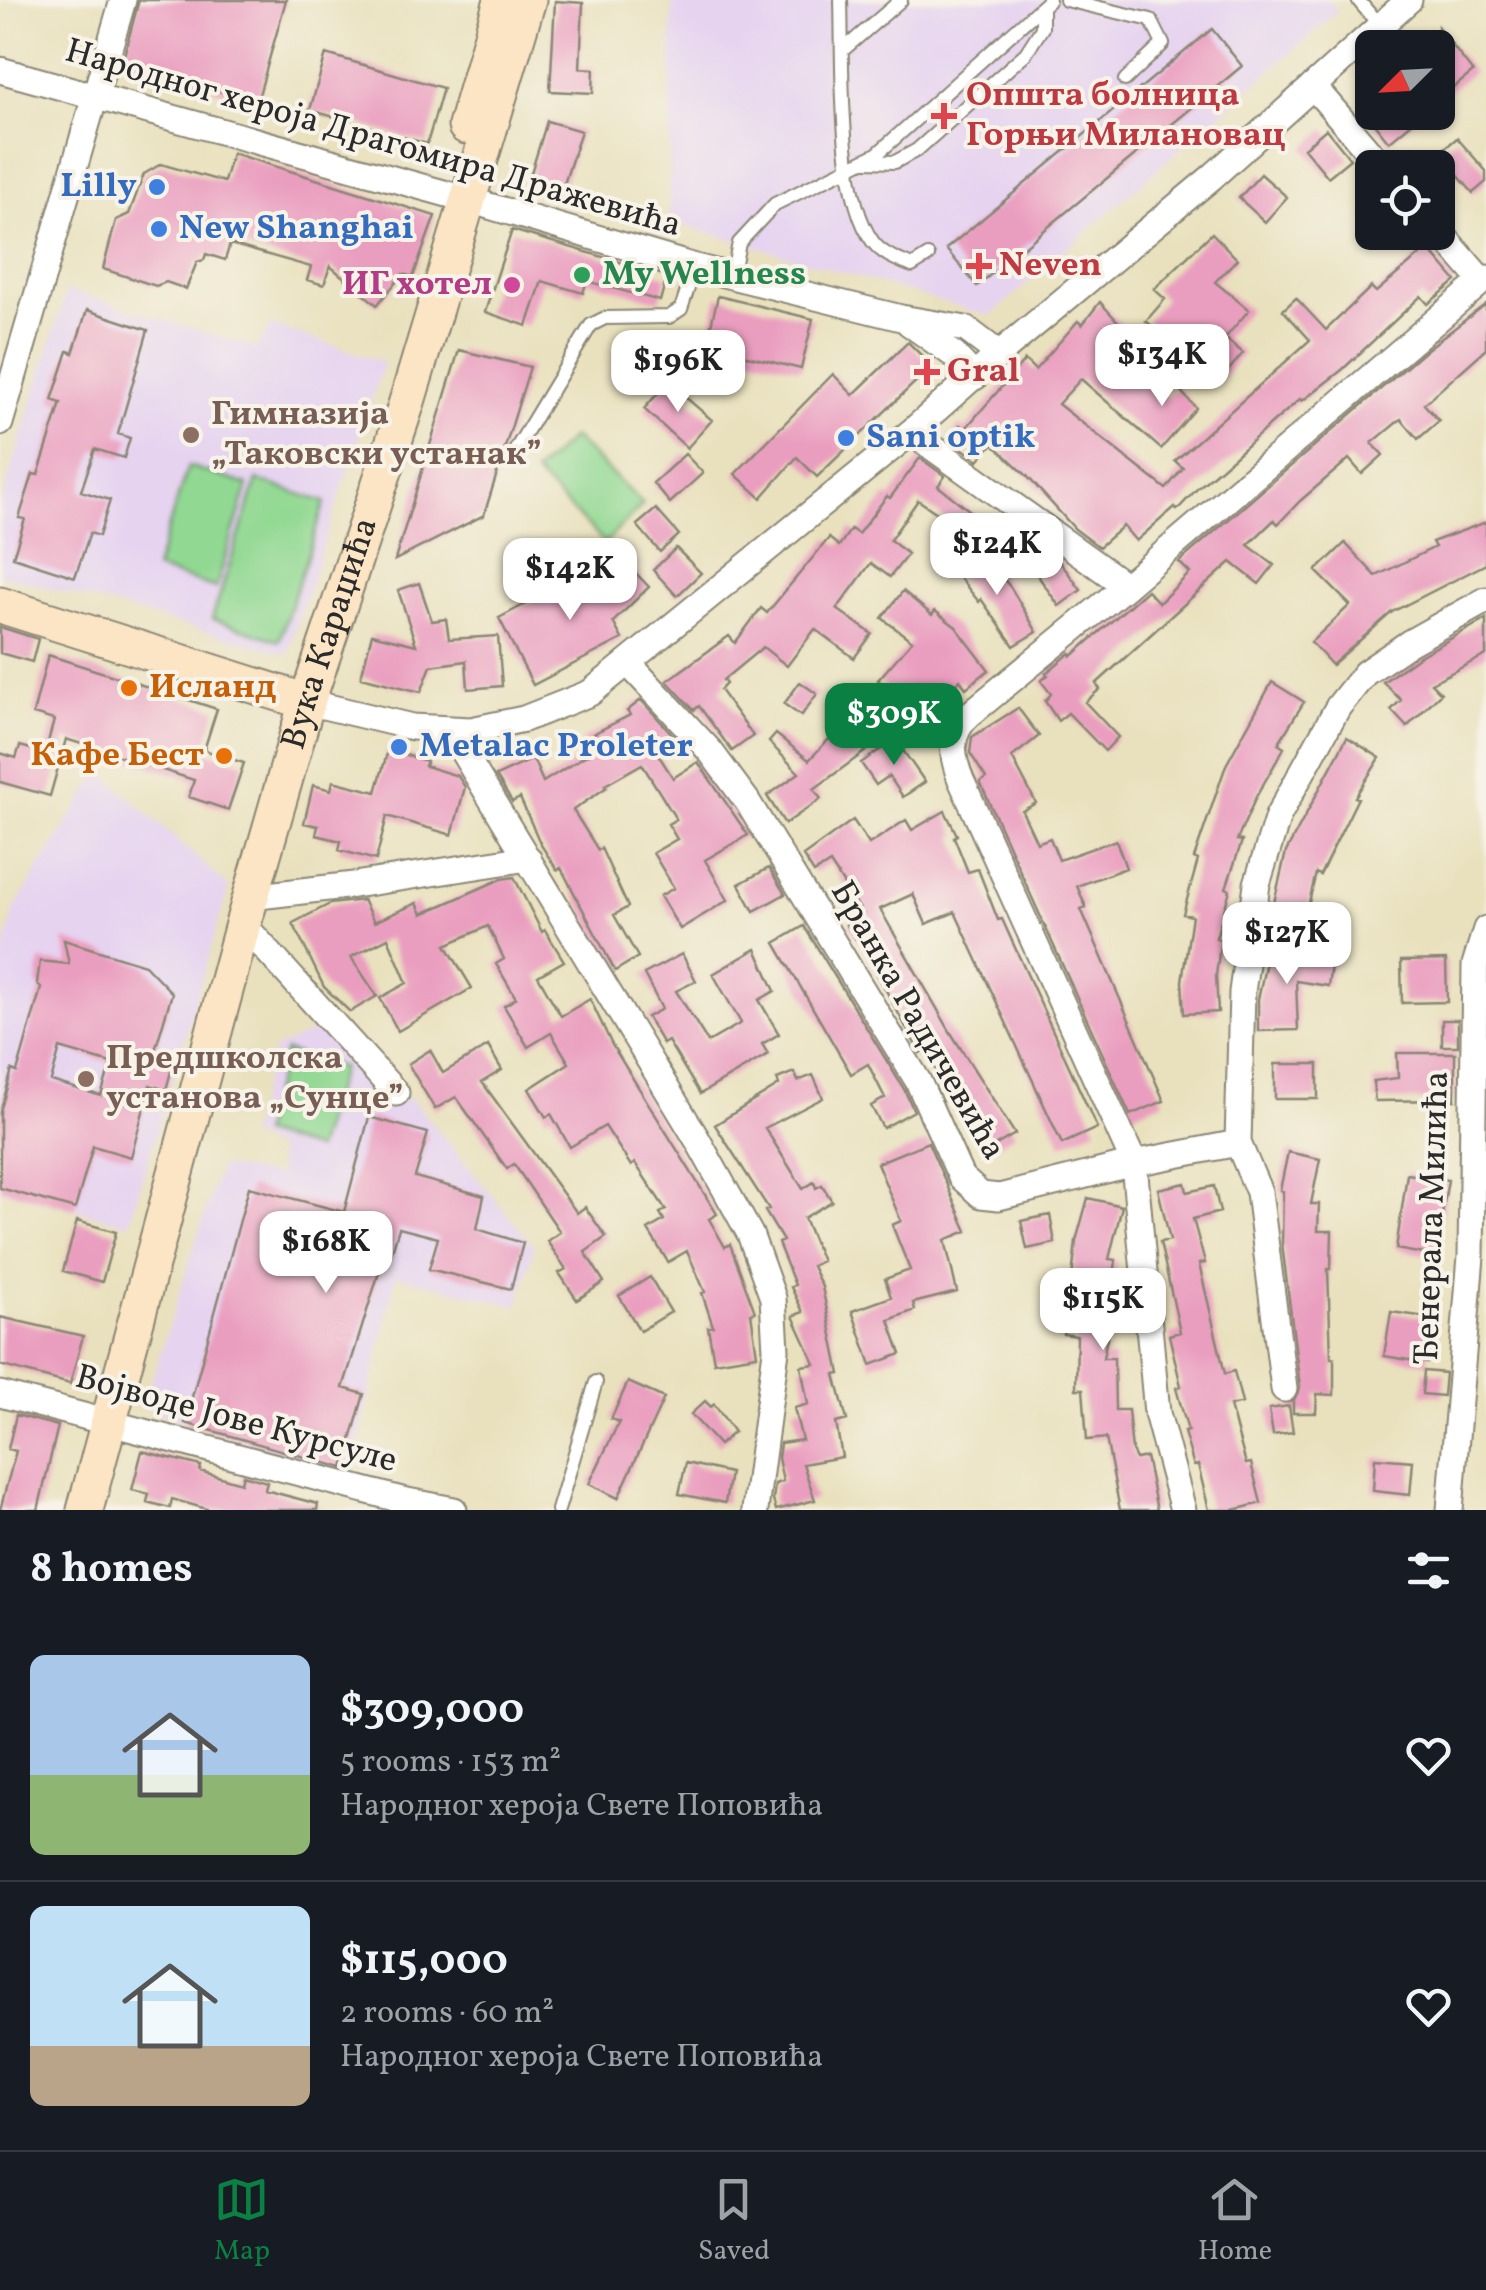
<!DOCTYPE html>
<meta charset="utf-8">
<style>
:root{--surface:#171b24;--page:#242831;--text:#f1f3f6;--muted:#9ea1a6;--line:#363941;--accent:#0b8043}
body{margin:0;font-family:Vollkorn,serif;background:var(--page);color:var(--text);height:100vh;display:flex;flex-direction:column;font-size:38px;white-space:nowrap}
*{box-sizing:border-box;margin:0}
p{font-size:32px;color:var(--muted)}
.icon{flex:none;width:55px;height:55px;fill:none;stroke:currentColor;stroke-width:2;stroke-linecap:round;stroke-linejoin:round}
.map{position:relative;height:1510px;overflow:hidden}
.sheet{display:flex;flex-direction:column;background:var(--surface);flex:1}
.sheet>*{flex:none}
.needle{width:65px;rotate:246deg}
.buttons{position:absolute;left:1355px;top:30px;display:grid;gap:20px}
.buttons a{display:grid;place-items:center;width:100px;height:100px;border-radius:15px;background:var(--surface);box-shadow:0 2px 8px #0004;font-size:50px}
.price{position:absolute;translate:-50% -85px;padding:0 22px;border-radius:20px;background:#fff;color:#222;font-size:32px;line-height:65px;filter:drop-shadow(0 2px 5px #0008)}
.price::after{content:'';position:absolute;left:50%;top:60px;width:30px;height:22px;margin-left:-15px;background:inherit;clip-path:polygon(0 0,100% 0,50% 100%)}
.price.selected{background:var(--accent);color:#fff}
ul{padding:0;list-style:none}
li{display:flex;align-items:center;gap:30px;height:250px;padding:0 30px}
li+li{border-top:2px solid var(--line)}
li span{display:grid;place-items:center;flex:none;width:280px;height:200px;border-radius:15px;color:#555}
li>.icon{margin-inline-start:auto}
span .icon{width:120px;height:120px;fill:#fffc;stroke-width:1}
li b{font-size:42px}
h2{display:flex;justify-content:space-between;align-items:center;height:120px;padding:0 30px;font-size:42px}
.tab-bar{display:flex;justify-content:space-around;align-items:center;height:140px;border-top:2px solid var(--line);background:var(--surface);font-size:28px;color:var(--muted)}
.tab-bar a{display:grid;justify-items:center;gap:5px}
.tab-bar .selected{color:var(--accent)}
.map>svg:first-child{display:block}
.built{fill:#e6d3f0}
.green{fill:#91d892;stroke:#5e825e;stroke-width:2.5}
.building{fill:#ea9ebf;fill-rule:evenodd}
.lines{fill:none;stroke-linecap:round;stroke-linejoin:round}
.lane-casing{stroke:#8a8674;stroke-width:16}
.street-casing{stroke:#8a8674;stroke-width:29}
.secondary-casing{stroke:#8a8674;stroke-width:39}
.lane{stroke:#fff;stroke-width:12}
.street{stroke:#fff;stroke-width:25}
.secondary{stroke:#fce5c4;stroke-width:35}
.health-dot{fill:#e0444e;stroke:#f7f3e8;stroke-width:4}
.shop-dot{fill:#3f7fe0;stroke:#f7f3e8;stroke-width:4}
.leisure-dot{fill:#2e9e5b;stroke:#f7f3e8;stroke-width:4}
.hotel-dot{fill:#d1479c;stroke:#f7f3e8;stroke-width:4}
.education-dot{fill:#8d6e63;stroke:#f7f3e8;stroke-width:4}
.food-dot{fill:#e8710a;stroke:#f7f3e8;stroke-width:4}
.labels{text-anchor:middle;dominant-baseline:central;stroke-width:8;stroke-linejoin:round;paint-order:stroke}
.health-label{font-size:35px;font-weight:bold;fill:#be3a42;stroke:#f7f3e8;text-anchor:start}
.street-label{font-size:35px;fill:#2b2b2b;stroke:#f7f3e8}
.shop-label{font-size:35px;font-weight:bold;fill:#366cbe;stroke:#f7f3e8;text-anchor:start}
.leisure-label{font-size:35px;font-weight:bold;fill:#27864d;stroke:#f7f3e8;text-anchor:start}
.hotel-label{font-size:35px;font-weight:bold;fill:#b23c85;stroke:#f7f3e8;text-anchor:end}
.education-label{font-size:35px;font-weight:bold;fill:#785e54;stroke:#f7f3e8;text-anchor:start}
.food-label{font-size:35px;font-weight:bold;fill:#c56008;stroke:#f7f3e8;text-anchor:start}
</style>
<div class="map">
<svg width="1486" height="1510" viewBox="0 0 1486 1510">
<rect width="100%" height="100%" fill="#f7f3e8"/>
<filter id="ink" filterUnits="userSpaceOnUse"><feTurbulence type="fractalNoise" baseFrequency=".01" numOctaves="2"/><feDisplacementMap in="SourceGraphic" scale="20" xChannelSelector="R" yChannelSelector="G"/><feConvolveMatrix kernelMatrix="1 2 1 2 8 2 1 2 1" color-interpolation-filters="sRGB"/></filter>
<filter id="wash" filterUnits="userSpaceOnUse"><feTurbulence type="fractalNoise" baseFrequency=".0048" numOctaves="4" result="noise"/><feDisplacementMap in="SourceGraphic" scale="40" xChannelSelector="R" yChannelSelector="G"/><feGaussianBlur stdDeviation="2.25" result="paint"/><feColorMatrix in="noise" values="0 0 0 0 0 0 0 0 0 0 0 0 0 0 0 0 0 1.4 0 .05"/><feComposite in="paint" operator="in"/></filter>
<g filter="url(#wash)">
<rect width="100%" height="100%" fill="#e9e1be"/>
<path class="built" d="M672,0H1329L1338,11L990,316L669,221Z
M67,290L256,348L271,325L384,362L287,654L0,574V507Z
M100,771L229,887L129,1224L0,1189V968L15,908Z
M323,1027L393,1105L410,1097L534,1246L518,1306L396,1276L351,1478L143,1408L220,1166L278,1176L277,1149L248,1136L273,1050Z"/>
<path class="green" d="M573,437L643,504L605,543L534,473Z
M188,466L248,485L216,588L155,569Z
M257,480L325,502L279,641L212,619Z
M285,1051L342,1067L316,1150L261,1134Z"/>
<g id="blocks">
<path class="building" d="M139,0H286L257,102L122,63Z
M555,1L583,3L580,68L594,69L593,93L550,91Z
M1438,27L1473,72L1438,100Z
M1212,29L1242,66L977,286L946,249Z
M326,54L443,88L427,144L310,110Z
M1365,112H1425L1389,142Z
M547,121L581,131L560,197L527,186Z
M1326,129L1350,159L1328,177L1304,148Z
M1457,138L1486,171V182L1473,193L1439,153Z
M232,153L435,216L413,277L403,274L377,305L330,266L324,285L307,280L311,267L230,244L225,260L206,254L204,260L197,262L186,289L166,282L156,286L103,269L116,220L129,214L144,174L161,164L224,182Z
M1261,174L1287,197L1265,222L1239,198Z
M512,230L667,276L660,301L587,281L583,293L542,281L527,326L485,312Z
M1212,233L1237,259L1215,282L1249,310L1225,338L1243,353L1219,382L1146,321L1165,299L1154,289Z
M1428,248L1456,281L1428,304L1421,296L1342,370L1302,401L1300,399L1198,488L1177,510L1175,507L1136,541L1123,526L1099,547L1075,529L1026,475L993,444L978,460L948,438L960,425L965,429L1025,360L1035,370L1078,321L1082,325L1100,302L1148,355L1135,371L1165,398L1177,387L1196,408L1161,449L1081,379L1058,404L1166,489L1183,468L1175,461L1310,340L1283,310L1296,298L1326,330L1371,287L1376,292Z
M718,296L813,319L801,369L706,346Z
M1486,304V349L1424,404L1439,421L1418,439L1401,419L1372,443L1383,455L1362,474L1349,459L1300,501L1278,524L1274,520L1248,545L1274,565L1259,584L1231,562L1096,684L1100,689L1085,702L1118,737L1105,751L1068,713L1058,721L1045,701L1051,694L1041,681L1048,675L1046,673L1070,653L1072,656L1147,590L1159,603L1190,573L1179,562L1426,350Z
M87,310L148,330L118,434L130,438L124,458L95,449L81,491L110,500L99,536L90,533L75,577L13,557L25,519L19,518L33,474L38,475L61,403L52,400L68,351L73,353Z
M908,342L932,366L817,477L797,457L761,498L735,474L833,374L853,395Z
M459,350L530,367L484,515L395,560Z
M668,382L712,420L687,448L644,409Z
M685,454L703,473L670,503L653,483Z
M920,458L945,476L938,486L983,521L966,533L918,500L890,540L908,554L890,577L871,563L837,609L872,634L854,658L815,629L787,666L763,647L723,680L726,684L720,690L753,736L732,751L699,706L694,710L667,681L729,636L735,643L761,608L767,613L829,538L839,546L851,529L858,534L887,496L890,498Z
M656,509L679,535L660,552L637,525Z
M1486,522V564L1392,612L1332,665L1311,642L1350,605L1316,571L1345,543L1376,576L1435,547L1432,542Z
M676,548L701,573L677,596L653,570Z
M981,551L1011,588L1037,632L1014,646L981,599L979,602L955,572Z
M1057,558L1081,590L1059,606L1036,573Z
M629,566L649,587L613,622L622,639L533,685L499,618L587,572L599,595Z
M419,583L432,621L446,619L449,639L498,636L502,686L468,689L466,661L431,666L421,692L361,677L372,634L416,645L398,590Z
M903,591L932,615L935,611L956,627L989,670L966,688L960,680L924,721L878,680L912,641L882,618Z
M1486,619V655L1431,683L1441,693L1407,727L1391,710L1401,700L1383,682L1418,657Z
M0,627L38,639L32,662L0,653Z
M48,655L217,709L204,750L244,763L228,810L189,797L194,780L66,739L50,796L0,782V753L16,758L20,746L45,753L54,720L33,714Z
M800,682L817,694L801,716L784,704Z
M1272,682L1304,702L1278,744L1284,748L1256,797L1237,840L1242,841L1226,888L1230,890L1216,938L1221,939L1216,975L1218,1012L1184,1014L1182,981L1192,916L1183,914L1198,860L1194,858L1226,765Z
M641,700L673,735L654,748L673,778L698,762L748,835L705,860L728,900L680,929L660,896L674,888L653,853L677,839L668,824L676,819L642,764L605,785L607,787L573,810L598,850L601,848L628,907L614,915L638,957L615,971L561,868L557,870L541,845L520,798L512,802L496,776L533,759L543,782L588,754L581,740L630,715L627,711Z
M1018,708L1039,736L1012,757L1036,803L1022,811L1037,843L1050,838L1059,860L1116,840L1126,868L1077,886L1086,907L1081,909L1164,1101L1130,1115L980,782L986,778L970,753L972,737Z
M849,718L870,748L814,789L821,799L785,824L767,796L799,773L769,742L776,734L809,760Z
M1347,737L1380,758L1355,797L1358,798L1320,875L1316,873L1305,919L1272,911L1286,852Z
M895,739L925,782L903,797L889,776L876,785L861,763Z
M388,750L427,761L425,766L458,776L465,787L452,835L387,816L376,860L339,850L341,841L316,835L318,826L304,823L313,785L331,790L333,781L376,792Z
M945,811L957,835L954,837L968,872L978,869L998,920L1002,919L1097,1128L1062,1144L955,912L926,924L913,894L880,909L951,1033L1015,1134L989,1149L966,1107L962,1109L923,1050L920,1053L864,950L846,925L863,914L830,863L814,873L803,856L853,820L869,844L906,820L912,830Z
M769,868L785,894L754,911L739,884Z
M514,877L542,932L545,930L564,961L538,976L561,1016L590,999L612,1045L717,1214L709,1219L725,1247L730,1244L755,1312L751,1313L757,1355L714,1362L708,1327L713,1326L702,1293L705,1292L687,1251L668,1262L648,1230L664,1220L660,1213L666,1210L635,1163L631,1166L605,1126L570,1147L551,1114L546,1117L529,1089L569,1063L551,1033L528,1047L504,1006L516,998L496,964L504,959L488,926L446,945L472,988L398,1031L380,998L407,983L388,938L351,957L377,996L350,1012L324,987L293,923L330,904L363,900L374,922L417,903L422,914L501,879Z
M804,926L904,1089L914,1111L883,1128L871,1106L885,1098L868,1064L851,1074L775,943Z
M64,940L145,965L172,993L154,1054L174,1060L166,1090L150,1085L131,1157L93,1146L75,1209L0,1188V1112L12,1070L17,1072L41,988L37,983L40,961L69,964ZM60,1048L111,1063L101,1096L51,1081Z
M1269,948L1332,959L1328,986L1296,981L1298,1030L1258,1031V999Z
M756,949L775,991L759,1000L779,1034L762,1044L768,1054L700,1094L668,1041L663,1044L647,1017L662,1009L644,974L682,954L696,981L676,991L708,1042L741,1023L713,974Z
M1446,960L1447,1002L1402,1003L1401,961Z
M1442,1020H1458V1046H1442Z
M488,1046L502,1070L482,1082L577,1213L585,1207L606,1237L585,1252L604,1282L577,1300L559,1273L566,1269L547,1241L560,1232L514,1164L507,1169L456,1097L435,1109L408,1064L430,1050L443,1073Z
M1397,1053H1455V1100L1375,1101L1373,1081L1398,1078Z
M1275,1064H1318V1099H1275Z
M794,1072L798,1081L813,1075L823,1098L765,1128L803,1189L814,1182L816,1188L822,1185L832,1201L804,1218L822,1261L812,1266L822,1287L840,1374L835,1375L847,1420L836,1423L842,1457L803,1464L815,1500L776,1510L773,1500L775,1484L783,1481L778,1458L780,1443L802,1440L794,1408L808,1404L801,1366L815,1364L793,1316L803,1312L791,1287L795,1285L778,1243L783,1241L765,1211L769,1209L715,1125L779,1085L777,1079Z
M369,1117L428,1133L415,1177L484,1196L477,1229L523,1243L511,1289L429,1269L438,1238L399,1228L391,1255L385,1253L343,1388L364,1394L343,1468L185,1423L249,1187L344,1212Z
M928,1142L967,1231L945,1240L957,1292L913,1303L915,1310L889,1320L901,1354L871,1365L852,1311L891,1297L885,1279L910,1270L892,1225L901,1221L877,1163Z
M1288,1152L1320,1159L1311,1204H1319L1318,1231H1332L1331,1269H1328L1331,1358H1334V1395L1317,1394L1316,1413H1293V1402L1300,1387L1282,1244L1283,1191L1280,1190Z
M1407,1174L1448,1180L1435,1256L1396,1249Z
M1185,1183L1187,1192L1214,1186L1220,1212L1193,1219L1205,1263L1199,1264L1225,1374L1234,1371L1242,1403L1230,1406L1246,1464L1251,1463L1261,1503L1234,1510H1209L1198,1465L1194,1466L1184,1432L1188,1431L1176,1388L1181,1386L1169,1335L1180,1332L1160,1242L1170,1240L1158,1189Z
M1088,1198L1122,1206L1109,1259L1116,1260L1110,1308H1113L1103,1358H1114L1115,1410H1128L1132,1451L1136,1459L1146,1457L1157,1510H1120L1106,1438L1087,1440L1083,1389H1076L1077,1336L1063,1334L1075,1278H1072L1076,1241Z
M1050,1215L1055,1243L1027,1249L1021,1221Z
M77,1221L116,1232L102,1282L63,1271Z
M650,1277L671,1312L640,1331L619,1296Z
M1391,1312L1434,1318L1427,1363L1384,1356Z
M0,1317L83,1336L70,1384L0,1365Z
M1424,1371L1445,1373L1443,1396L1422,1394Z
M628,1382L664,1398L618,1498L589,1484L619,1422L611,1419Z
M705,1401L711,1407L714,1404L734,1432L719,1445L691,1414Z
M1289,1406L1293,1432L1273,1435L1269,1409Z
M16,1415L58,1426L38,1510H0L16,1451L8,1449Z
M142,1451L201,1466L200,1471L241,1483L243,1475L267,1482L265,1490L318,1504L317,1510H210L172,1499L170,1508L147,1502L149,1494L132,1490Z
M1375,1458L1413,1461L1410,1495L1373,1491Z
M686,1463L730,1473L725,1503L679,1494Z"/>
</g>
</g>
<g filter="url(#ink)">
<use href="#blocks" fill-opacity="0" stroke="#8a8674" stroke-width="2.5"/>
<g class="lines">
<g class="lane-casing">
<path id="lane" d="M841,0C843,63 837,193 873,242C883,255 898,260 912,266L928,256
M1066,0L1151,20L1163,44L1125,80
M1358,0L1379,25
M843,50L901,0
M866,161L895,162L917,150L1026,53L1042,28V7
M732,277L739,243L775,204L877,154L1049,0
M516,449L591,325L605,318L669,317L681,309L695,267
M558,1510L596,1382"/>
</g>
<g class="street-casing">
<path id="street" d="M0,70L469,200L695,267L901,318L966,329L999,354
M1313,86L1383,168
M1438,230L1482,281
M909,323L954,355L975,377
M0,423L123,0
M911,432L1126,586
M629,664L710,751L747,801L918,1081L961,1177L981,1195L999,1197L1134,1163L1238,1143L1259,1192L1284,1389
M307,702L412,727L471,730L524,719L590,693L911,432L999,354L1212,177L1409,0
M449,729L697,1139L750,1234L773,1298L776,1350L755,1510
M250,897L354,885L528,858
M243,924L396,1093
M1238,1143L1242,992L1257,884L1278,816L1338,707L1365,673L1409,643L1486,600
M0,1394L402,1500L454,1510
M1183,1510L1157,1413L1134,1163L961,780C951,755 948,733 970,714L1126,586L1486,278
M1450,1510L1471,1256L1475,965L1486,929"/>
</g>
<g class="secondary-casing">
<g id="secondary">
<path d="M466,126L502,0"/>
<path d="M0,605L307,702"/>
<path id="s1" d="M85,1510L243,924L307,702L406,405L528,0"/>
</g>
</g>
<use href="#lane" class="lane"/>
<use href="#street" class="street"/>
<use href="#secondary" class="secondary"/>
</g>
</g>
<g class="health-dot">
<path d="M939 101h10v10h10v10h-10v10h-10v-10h-10v-10h10z"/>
<path d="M974 251h10v10h10v10h-10v10h-10v-10h-10v-10h10z"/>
<path d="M922 357h10v10h10v10h-10v10h-10v-10h-10v-10h10z"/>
</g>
<g class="shop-dot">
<circle cx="157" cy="187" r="10"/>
<circle cx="159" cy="229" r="10"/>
<circle cx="846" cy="438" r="10"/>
<circle cx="399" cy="747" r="10"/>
</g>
<circle class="leisure-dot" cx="582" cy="275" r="10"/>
<circle class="hotel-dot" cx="512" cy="285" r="10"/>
<g class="education-dot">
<circle cx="191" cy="435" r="10"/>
<circle cx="86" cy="1079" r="10"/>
</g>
<g class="food-dot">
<circle cx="129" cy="688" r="10"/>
<circle cx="224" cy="756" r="10"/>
</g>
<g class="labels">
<g class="health-label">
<text x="966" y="96">Општа болница<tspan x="966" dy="40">Горњи Милановац</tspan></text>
<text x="999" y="266">Neven</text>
<text x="947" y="372">Gral</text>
</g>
<g class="street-label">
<text transform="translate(373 139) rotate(16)">Народног хероја Драгомира Дражевића</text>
<text stroke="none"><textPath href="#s1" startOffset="910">Вука Караџића</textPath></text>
<text transform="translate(917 1021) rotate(60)">Бранка Радичевића</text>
<text transform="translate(1433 1218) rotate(-88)">Ђенерала Милића</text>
<text transform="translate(236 1420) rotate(15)">Војводе Јове Курсуле</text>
</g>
<g class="shop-label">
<text x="137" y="187" text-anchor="end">Lilly</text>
<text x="179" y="229">New Shanghai</text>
<text x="866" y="438">Sani optik</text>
<text x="419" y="747">Metalac Proleter</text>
</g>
<g class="leisure-label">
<text x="602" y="275">My Wellness</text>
</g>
<g class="hotel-label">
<text x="492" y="285">ИГ хотел</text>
</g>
<g class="education-label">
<text x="211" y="415">Гимназија<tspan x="211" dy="40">„Таковски устанак”</tspan></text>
<text x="106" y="1059">Предшколска<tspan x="106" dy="40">установа „Сунце”</tspan></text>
</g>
<g class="food-label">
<text x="149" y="688">Исланд</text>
<text x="204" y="756" text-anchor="end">Кафе Бест</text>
</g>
</g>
</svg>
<div class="buttons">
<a><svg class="needle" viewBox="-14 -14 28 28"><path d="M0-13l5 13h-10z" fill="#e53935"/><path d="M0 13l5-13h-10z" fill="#9ea1a6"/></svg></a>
<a><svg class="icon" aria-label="locate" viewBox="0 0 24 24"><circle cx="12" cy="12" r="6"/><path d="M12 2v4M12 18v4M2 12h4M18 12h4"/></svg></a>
</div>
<b class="price" style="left:1162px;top:409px">$134K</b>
<b class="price" style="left:678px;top:415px">$196K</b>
<b class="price" style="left:997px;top:598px">$124K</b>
<b class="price" style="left:570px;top:623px">$142K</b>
<b class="price selected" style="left:894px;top:768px">$309K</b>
<b class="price" style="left:1287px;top:987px">$127K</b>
<b class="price" style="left:326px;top:1296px">$168K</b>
<b class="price" style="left:1103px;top:1353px">$115K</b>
</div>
<section class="sheet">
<h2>8 homes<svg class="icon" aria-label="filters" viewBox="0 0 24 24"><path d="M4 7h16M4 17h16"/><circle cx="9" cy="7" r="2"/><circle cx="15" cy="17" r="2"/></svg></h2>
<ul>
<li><span style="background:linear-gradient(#a9c7e8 60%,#8fb573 0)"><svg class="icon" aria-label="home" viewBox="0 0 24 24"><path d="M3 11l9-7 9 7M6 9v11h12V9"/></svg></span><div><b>$309,000</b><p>5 rooms · 153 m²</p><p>Народног хероја Свете Поповића</p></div><svg class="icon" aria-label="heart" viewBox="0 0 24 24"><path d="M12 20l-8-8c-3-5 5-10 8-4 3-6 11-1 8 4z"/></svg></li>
<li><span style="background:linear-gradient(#bfe0f5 70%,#b9a48a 0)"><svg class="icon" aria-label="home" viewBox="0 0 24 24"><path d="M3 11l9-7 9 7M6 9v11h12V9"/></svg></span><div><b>$115,000</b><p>2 rooms · 60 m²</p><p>Народног хероја Свете Поповића</p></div><svg class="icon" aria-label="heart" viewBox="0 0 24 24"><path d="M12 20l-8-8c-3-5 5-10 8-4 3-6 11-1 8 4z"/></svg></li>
</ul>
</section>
<nav class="tab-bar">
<a class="selected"><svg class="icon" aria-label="map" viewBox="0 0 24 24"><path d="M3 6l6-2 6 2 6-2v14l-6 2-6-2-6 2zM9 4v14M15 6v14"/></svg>Map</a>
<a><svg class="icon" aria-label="saved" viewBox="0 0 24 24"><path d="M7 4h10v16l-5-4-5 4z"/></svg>Saved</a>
<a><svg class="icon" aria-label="home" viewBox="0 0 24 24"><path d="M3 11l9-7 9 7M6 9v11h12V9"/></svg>Home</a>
</nav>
